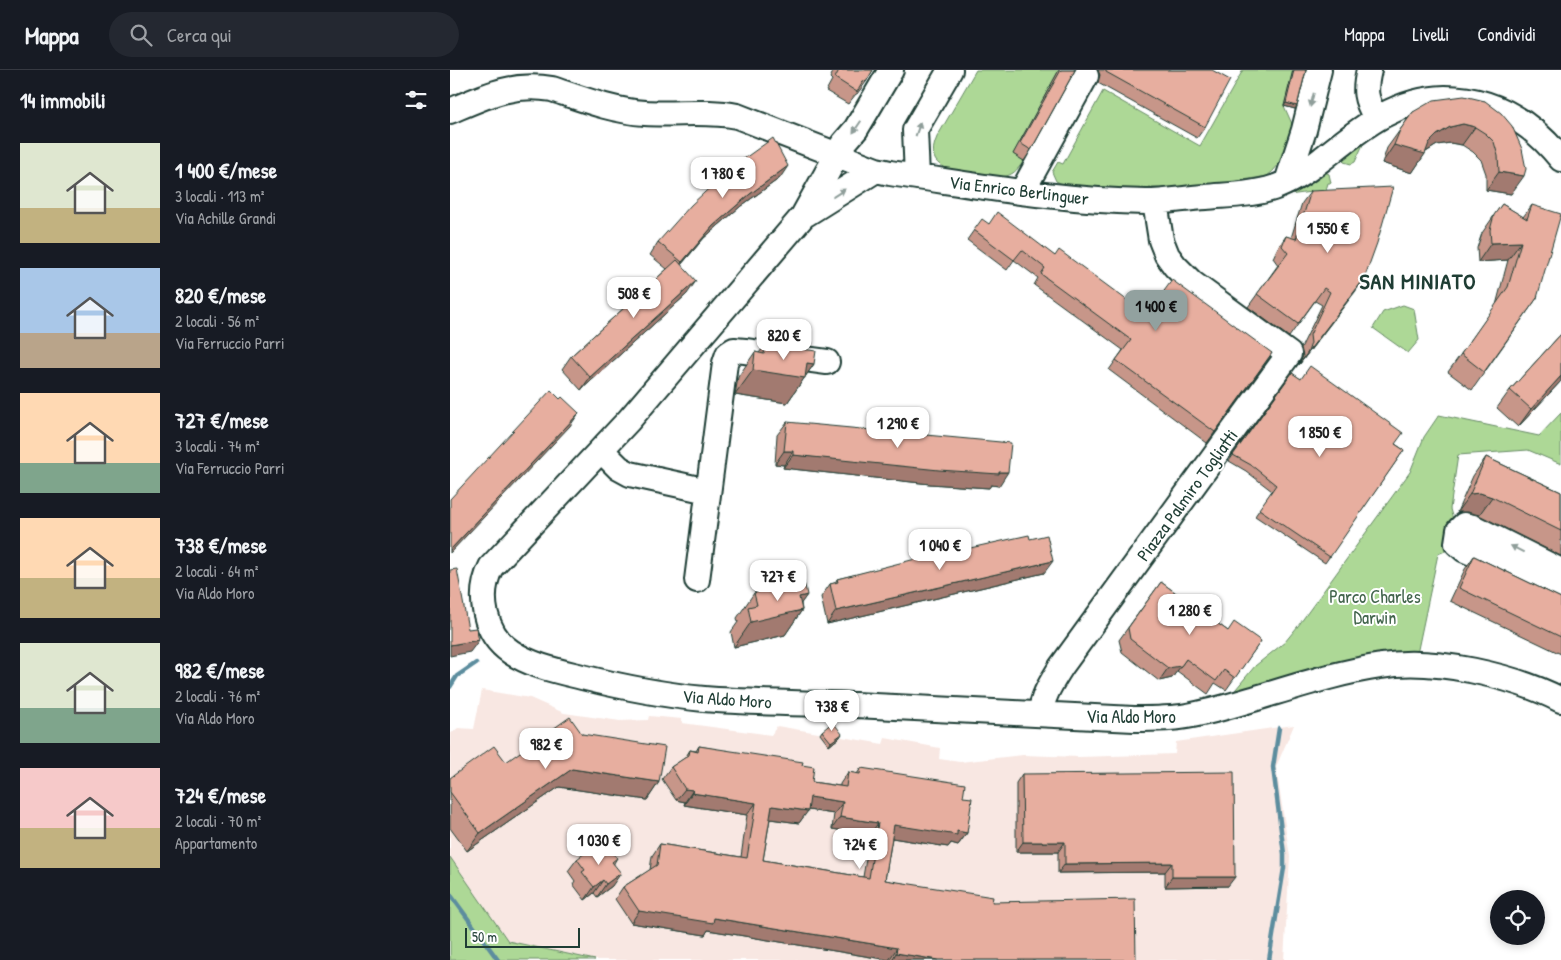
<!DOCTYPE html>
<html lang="it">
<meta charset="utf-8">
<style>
:root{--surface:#171b24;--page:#242831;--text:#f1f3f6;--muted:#9ea1a6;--line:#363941;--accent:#92a19f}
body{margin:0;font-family:"Patrick Hand",sans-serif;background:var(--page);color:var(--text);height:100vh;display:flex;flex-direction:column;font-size:19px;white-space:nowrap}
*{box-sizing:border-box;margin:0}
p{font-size:16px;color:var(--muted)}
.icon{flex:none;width:28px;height:28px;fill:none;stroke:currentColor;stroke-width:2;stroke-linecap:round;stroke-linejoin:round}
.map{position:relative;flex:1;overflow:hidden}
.sheet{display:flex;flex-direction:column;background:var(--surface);width:450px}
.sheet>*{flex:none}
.controls{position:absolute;left:1040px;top:820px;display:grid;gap:10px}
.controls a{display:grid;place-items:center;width:55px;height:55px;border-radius:50%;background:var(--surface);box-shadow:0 2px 8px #0003;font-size:25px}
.scale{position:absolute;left:15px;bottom:12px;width:115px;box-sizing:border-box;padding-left:5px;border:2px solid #1f3d34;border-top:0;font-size:14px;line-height:18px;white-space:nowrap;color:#1f3d34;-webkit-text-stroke:4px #fff;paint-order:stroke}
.price{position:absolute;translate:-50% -42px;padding:0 11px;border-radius:10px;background:#fff;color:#222;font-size:16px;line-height:32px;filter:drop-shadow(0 1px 2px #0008)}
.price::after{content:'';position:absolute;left:50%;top:30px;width:15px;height:11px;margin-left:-8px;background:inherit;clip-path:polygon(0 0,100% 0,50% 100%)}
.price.active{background:var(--accent);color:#111}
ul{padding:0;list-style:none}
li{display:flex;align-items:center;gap:15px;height:125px;padding:0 20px}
li span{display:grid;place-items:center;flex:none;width:140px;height:100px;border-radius:0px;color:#555}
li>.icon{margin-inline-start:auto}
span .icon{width:60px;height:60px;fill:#fffc;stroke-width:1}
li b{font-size:21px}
h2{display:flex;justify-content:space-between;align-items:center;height:60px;padding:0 20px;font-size:21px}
header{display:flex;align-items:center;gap:30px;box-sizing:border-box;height:70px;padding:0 25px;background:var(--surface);border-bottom:1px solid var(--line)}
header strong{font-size:24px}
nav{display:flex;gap:28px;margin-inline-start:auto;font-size:18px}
.search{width:350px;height:45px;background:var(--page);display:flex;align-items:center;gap:12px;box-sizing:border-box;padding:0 18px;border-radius:28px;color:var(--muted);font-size:19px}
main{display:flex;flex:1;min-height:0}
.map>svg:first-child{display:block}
.built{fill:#f8e7e2}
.green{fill:#add896;stroke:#668a65}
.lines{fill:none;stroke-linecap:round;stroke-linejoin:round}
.stream{stroke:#5c8d9e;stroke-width:4.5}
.minor-casing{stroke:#1f3d34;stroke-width:28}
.minor{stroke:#fff;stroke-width:24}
.wall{fill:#c79689;stroke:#1f3d34;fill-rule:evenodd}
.shaded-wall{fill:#a27a6f;stroke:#1f3d34}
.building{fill:#e7ae9f;stroke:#1f3d34;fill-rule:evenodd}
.oneway{fill:#8f9e9a}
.labels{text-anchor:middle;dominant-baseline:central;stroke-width:4;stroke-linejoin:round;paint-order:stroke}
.street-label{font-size:18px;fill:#1f3d34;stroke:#fff}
.park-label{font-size:18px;fill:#42644c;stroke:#fff}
.district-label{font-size:22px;font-weight:bold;letter-spacing:1px;fill:#1f3d34;stroke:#fff}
</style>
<header>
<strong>Mappa</strong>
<div class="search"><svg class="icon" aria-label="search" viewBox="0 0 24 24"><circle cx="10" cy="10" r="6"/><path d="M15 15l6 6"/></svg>Cerca qui</div>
<nav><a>Mappa</a><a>Livelli</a><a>Condividi</a></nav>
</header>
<main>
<section class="sheet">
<h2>14 immobili<svg class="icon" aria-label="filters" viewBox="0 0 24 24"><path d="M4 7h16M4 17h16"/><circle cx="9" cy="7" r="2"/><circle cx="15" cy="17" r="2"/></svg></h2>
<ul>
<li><span style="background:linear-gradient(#dfe7d0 65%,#c2b280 0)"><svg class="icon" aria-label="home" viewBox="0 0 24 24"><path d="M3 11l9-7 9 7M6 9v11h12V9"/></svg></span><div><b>1 400 €/mese</b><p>3 locali · 113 m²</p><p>Via Achille Grandi</p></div></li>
<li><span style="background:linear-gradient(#a9c7e8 65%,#b9a48a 0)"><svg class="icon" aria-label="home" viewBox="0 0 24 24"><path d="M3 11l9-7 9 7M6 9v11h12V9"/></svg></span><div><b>820 €/mese</b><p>2 locali · 56 m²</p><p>Via Ferruccio Parri</p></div></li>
<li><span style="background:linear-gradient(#ffd9b3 70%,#7fa58c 0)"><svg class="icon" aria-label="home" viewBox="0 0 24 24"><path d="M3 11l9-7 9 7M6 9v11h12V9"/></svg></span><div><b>727 €/mese</b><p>3 locali · 74 m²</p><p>Via Ferruccio Parri</p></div></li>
<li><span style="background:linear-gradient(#ffd9b3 60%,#c2b280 0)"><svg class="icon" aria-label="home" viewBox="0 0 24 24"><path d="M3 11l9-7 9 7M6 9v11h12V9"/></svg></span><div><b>738 €/mese</b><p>2 locali · 64 m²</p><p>Via Aldo Moro</p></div></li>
<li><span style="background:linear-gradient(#dfe7d0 65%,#7fa58c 0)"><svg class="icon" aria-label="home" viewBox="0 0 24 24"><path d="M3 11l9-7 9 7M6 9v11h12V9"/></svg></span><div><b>982 €/mese</b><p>2 locali · 76 m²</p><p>Via Aldo Moro</p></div></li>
<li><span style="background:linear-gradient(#f6c9c9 60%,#c2b280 0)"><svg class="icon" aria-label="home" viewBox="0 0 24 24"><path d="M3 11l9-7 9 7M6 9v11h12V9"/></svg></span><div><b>724 €/mese</b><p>2 locali · 70 m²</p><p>Appartamento</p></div></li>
</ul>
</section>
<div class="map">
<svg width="1111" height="890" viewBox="0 0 1111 890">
<rect width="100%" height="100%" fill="#fff"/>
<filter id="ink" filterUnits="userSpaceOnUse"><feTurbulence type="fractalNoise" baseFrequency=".02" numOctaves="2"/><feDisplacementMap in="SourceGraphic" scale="10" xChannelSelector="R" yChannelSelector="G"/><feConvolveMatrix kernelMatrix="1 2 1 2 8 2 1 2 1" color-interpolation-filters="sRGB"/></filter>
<g filter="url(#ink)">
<path class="built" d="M32,620L80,628L114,643L170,651L198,650L199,646L232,649V653L321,665L327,656L433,674L435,668L490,678L489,689L510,692L573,685L629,687L725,684L726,672L844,655L826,697L840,787L834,890H145L58,871L0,787V664L8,658L24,659Z"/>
<path class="green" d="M526,0H609L563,84L574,91C569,97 565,104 556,106C549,108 537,104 529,103C506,101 472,101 487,67Z
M793,0H843L834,36L843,56C837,73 833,96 817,106L764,115L718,118L658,119L614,115L606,111L602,102L608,92L613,94L653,21L750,76Z
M915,70L905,92L901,94L894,92L891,89Z
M873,101L879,104L881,113H878L876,120L839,125L838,122Z
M953,235L964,239L969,270L958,283L923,258L933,242Z
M1111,343V394L1078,380L1008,385L1000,439L1004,453L1000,479L988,484L967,584L781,625L805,596L835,572L848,556L960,402L974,367L989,345L1089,366Z
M0,787L58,871L145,890H0Z"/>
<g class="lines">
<path class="stream" d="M0,617L7,606L26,593
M0,824L48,890
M819,890L834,798V784L823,697L829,658"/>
<g class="minor-casing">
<path id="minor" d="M441,0L406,59L393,74L353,146L179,350L41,497C27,525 34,564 61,582C82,596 108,601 132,607C172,617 213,625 254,629C304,633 355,633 405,635C498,639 591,644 684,649C702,649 720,649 737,646C762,642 786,634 810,627C850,615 890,602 931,596C984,587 1064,606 1111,630
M919,0C914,21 915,29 926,48
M0,41C35,26 63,12 102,19C132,29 163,41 195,43C226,45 257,40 287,46L426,100L440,103C525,115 610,131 696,132C716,132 736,128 756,127C778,125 802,125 823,118C841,112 857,101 872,89C909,60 944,29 995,28C1043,28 1081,52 1111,89
M467,107L465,60L500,0
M837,112L854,60L869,0
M572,122L636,6
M356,144L426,100
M151,380L169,398L180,404L258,421
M1111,501L1023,457L1014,455L1009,460L1007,473L1015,480L1111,521
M247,510L275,293L278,284L284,280L295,281L377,292
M591,643C592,626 602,612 611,597L839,284L742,213L725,196L717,185L711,170L705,132"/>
</g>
<use href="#minor" class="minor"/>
</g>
<path class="wall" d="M384,0H423L416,12L407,24H406L398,34L376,21L382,10L380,8Z
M609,0H625L581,80L574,91L563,84Z
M648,0H762L755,57L747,68L648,13L650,5Z
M843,0H856L847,36L845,39L834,36Z
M1035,31L1061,124L1036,120V104L1031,90L1023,82L1012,75L1000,73L987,75L976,82L962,103L932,93L937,78L963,42Z
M330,108L291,136L254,168L231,195L237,224L131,320L112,299L121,286L217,199L200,185L208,172Z
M861,121L914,209L849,295L853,286L851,278L872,235L865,231L839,267L798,237L828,195L823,188L827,179L836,166L841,168L852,133Z
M1052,134L1073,147L1082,135L1087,228L1022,320L998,302L1046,235L1058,190L1028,192L1027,178L1032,163Z
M539,154L605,186L697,245L822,283L757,373L659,300L673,280L584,215L588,208L564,190L557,200L517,170L524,160Z
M1111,264V311L1068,357L1047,338L1060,320Z
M316,274L364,294L337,333L285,325L288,307L305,282L309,283Z
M842,303L954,380L875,493L805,446L822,421L796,401L779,391Z
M337,352L549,416L541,415L539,418L480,414L333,398L334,395L325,394L327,365Z
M1036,387L1111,422V486L1029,445L1017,442H1007L1023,406Z
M493,484L594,503L377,554L371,527L380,514L385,513L387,509Z
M1024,486L1111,528V584L1000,531L1015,499Z
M711,512L778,561L811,571L776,620L765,613L758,624L727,601L722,608L709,611L672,582L669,570Z
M304,523L357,525L351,533L352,540L335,565L284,577L281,562L288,552L287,548Z
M372,661L390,667L379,676L370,664Z
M132,664L209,712L197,730L109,717L17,781L0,758V708L56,692Z
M249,676L352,695L362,712L390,716V714L398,702L407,704L411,698L513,727L517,763L508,775L501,773L498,777L442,768L435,810L542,832L686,890H439L258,860L255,865L181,853L165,829L173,817L200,800L202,786L210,774L291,787L297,745L234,735L235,732L226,730L212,709L221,697L235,688L240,680L246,681ZM358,740L384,744L382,759L420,765L413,807L313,790L320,749L349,753Z
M572,704L778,816L715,817V802L608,803V782H566V713Z
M154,781L167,788L164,793L162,816L147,827L144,823L135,830L123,814L125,811L118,801L127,789Z"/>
<path class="shaded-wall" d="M836,33L847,36L845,39L834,36Z
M1013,54L1025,57L1012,75L1000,73L987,75L974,83L975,84L962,103L932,93L944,75L979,73L987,65L1000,57Z
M338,96L330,108L291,136L254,168L223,204L232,192L263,156L300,124Z
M1049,102L1074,106L1061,124L1036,120Z
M1071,172L1058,190L1028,192L1041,173Z
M914,209L905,222L849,295L858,282Z
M246,211L237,224L131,320L140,307Z
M357,293L364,294L337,333L285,325L303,300Z
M1111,306V311L1068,357L1081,339Z
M129,343L120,356L0,483V480Z
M334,381H343L334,395L325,394Z
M343,385L549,402H558L549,416L541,415L539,418L480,414L333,398Z
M1030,423L1042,427L1029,445L1017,442H1007L1020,424Z
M603,491L594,503L377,554L386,541Z
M357,525L345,542L352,540L335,565L284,577L301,552L349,527Z
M29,570L20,582L0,586V575Z
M736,589L722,608L709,611L718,598Z
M392,664L390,667L379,676L381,672Z
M122,699L209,712L197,730L109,717L17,781L30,763Z
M235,719L243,720L235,732L226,730Z
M242,723L306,733L297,745L234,735Z
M360,727L393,732L384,744L352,739Z
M322,736L358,741L349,753L313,748Z
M390,747L428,753L420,765L382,759Z
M444,755L507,761L517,763L508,775L501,773L498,777L436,767Z
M573,772H615L608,782H566Z
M722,793L715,802L608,803L615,794Z
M171,803L162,816L147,827L156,814Z
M722,807H785L778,816L715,817Z
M153,810L144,823L135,830L144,817Z
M189,841L264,848L447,878L439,890L258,860L255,865L181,853Z
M446,883L488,890H442Z"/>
<path class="building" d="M389,0H423L416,12L414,10L407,22L385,8Z
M611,0H625L581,80L570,73Z
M656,0H762L780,10L755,57L656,2Z
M844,0H856L847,36L836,33Z
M1014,26L1035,31L1051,43L1062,56L1072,79L1076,99L1074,106L1049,102L1048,86L1044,72L1036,64L1025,57L1013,54L1000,57L987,65L979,73L975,84L944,75L950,60L963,42L984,30Z
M323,68L338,96L300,124L263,156L232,192L208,172L241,135L281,98Z
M943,117L927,173L914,209L858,282L861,273L860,265L880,222L874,218L848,254L807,224L838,183L832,176L836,166L846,169L861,121Z
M1052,134L1077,149L1082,135L1111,144L1087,228L1034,302L1011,284L1058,217L1071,172L1041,173L1040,160L1044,145Z
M547,142L605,186L609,180L697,245L722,210L822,283L765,362L666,290L681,270L591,204L595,198L572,180L564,190L524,160L532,149L539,154Z
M227,190L246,211L140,307L121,286Z
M1111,264V306L1081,339L1060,320Z
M316,274L366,281L364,294L357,293L355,308L303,300L305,282L314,284Z
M860,296L953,363L945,374L954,380L880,487L809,439L826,415L801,395L783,385L842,303L851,309Z
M101,320L110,329L112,327L129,343L0,480V429Z
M337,352L561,373L558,402H549V404L489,400L343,385V381H334Z
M1036,387L1111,422V461L1042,427L1030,423L1020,424Z
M579,465L580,469L597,465L603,491L386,541L380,514L388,512L387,509L493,482V484Z
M1024,486L1111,528V567L1009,518Z
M7,499L18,559L26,558L29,570L0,575V500Z
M354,511L357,525L349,527L352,540L301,552L298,537L307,535L304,523Z
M711,512L778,561L784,552L811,571L785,608L774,600L766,611L736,589L731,596L718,598L680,569L678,558Z
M120,647L132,664L215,677L209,712L122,699L30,763L0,722V708L44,676L56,692Z
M383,652L392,664L381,672L372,661Z
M249,676L353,692L352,695L364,697L362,712L396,717L398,702L410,704L411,698L515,714L513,727L522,728L517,763L507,761V765L444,755L435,810L543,827L542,832L685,829L686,890H488L446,883L447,878L264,848L263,853L189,841L173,817L207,795L210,774L297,788L306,733L242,723L243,720L235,719L221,697L239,685L240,680L248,682ZM360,727L393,732L390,747L428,753L419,808L313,790L322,736L358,741Z
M784,702L785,807H722V793L615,794V772H573L572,704Z
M151,777L154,781L159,777L167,788L162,792L171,803L156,814L153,810L144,817L132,802L135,800L127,789L140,779L143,783Z"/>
<defs><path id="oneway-solid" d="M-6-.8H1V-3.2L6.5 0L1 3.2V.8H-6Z" transform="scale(1.25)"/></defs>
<g class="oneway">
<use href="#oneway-solid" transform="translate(862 30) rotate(104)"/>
<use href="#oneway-solid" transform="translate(407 57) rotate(124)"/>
<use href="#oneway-solid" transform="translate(468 59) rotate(-71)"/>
<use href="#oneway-solid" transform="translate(389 123) rotate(-33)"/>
<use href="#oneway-solid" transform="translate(1067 479) rotate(-153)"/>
</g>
</g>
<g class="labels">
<g class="street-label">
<text transform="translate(569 120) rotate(7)">Via Enrico Berlinguer</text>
<text transform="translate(737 425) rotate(-54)">Piazza Palmiro Togliatti</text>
<text transform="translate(277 629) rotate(4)">Via Aldo Moro</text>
<text x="681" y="646">Via Aldo Moro</text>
</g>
<g class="park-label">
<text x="925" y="526">Parco Charles<tspan x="925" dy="21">Darwin</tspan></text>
</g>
<g class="district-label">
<text x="968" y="211">SAN MINIATO</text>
</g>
</g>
</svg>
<div class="controls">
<a><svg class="icon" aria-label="locate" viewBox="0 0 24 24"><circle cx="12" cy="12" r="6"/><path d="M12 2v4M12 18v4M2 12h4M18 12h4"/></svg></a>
</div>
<div class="scale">50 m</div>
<b class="price" style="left:273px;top:129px">1 780 €</b>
<b class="price" style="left:878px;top:184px">1 550 €</b>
<b class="price" style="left:184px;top:249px">508 €</b>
<b class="price active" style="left:706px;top:262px">1 400 €</b>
<b class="price" style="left:334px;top:291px">820 €</b>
<b class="price" style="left:448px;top:379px">1 290 €</b>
<b class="price" style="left:870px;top:388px">1 850 €</b>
<b class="price" style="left:490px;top:501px">1 040 €</b>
<b class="price" style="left:328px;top:532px">727 €</b>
<b class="price" style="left:740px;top:566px">1 280 €</b>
<b class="price" style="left:382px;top:662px">738 €</b>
<b class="price" style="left:96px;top:700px">982 €</b>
<b class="price" style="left:149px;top:796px">1 030 €</b>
<b class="price" style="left:410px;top:800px">724 €</b>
</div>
</main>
